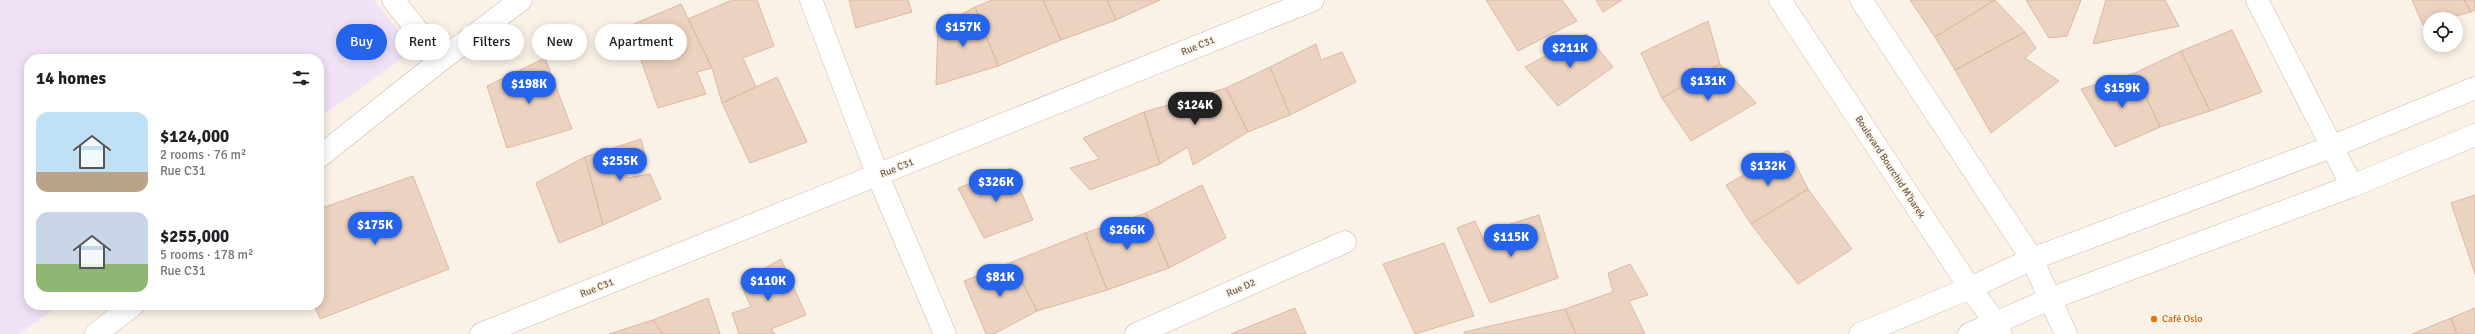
<!DOCTYPE html>
<meta charset="utf-8">
<style>
:root{--surface:#fff;--page:#f6f6f6;--text:#202124;--muted:#757577;--accent:#2563eb}
body{margin:0;font-family:Signika,sans-serif;background:var(--page);color:var(--text);height:100vh;display:flex;flex-direction:column;font-size:15px;white-space:nowrap}
*{box-sizing:border-box;margin:0}
p{font-size:13px;color:var(--muted)}
.icon{flex:none;width:22px;height:22px;fill:none;stroke:currentColor;stroke-width:2;stroke-linecap:round;stroke-linejoin:round}
.map{position:relative;flex:1;overflow:hidden}
.drawer{position:absolute;left:24px;top:54px;width:300px;height:256px;display:flex;flex-direction:column;background:var(--surface);border-radius:16px;box-shadow:0 2px 10px #0003}
.drawer>*{flex:none}
.guide{position:absolute;left:336px;top:24px;width:380px;height:36px;display:flex;gap:8px}
.tools{position:absolute;left:2423px;top:12px;display:grid;gap:8px}
.tools a{display:grid;place-items:center;width:40px;height:40px;border-radius:50%;background:var(--surface);box-shadow:0 2px 10px #0003;font-size:20px}
.price{position:absolute;translate:-50% -34px;padding:0 9px;border-radius:14px;background:var(--accent);color:#fff;font-size:13px;line-height:26px;filter:drop-shadow(0 1px 2px #0008)}
.price::after{content:'';position:absolute;left:50%;top:24px;width:12px;height:9px;margin-left:-6px;background:inherit;clip-path:polygon(0 0,100% 0,50% 100%)}
.price.on{background:#222;color:#fff}
ul{padding:0;list-style:none}
li{display:flex;align-items:center;gap:12px;height:100px;padding:0 12px}
li span{display:grid;place-items:center;flex:none;width:112px;height:80px;border-radius:12px;color:#555}
li>.icon{margin-inline-start:auto}
span .icon{width:48px;height:48px;fill:#fffc;stroke-width:1}
li b{font-size:17px}
h2{display:flex;justify-content:space-between;align-items:center;height:48px;padding:0 12px;font-size:17px}
.chip{padding:0 14px;border-radius:18px;background:var(--surface);box-shadow:0 2px 10px #0003;font-size:14px;line-height:36px}
.chip.on{background:var(--accent);color:#fff}
.map>svg:first-child{display:block}
.education{fill:#efe2f6}
.building{fill:#ecd2c0;stroke:#ddb9a2}
.lines{fill:none;stroke-linecap:round;stroke-linejoin:round}
.minor-casing{stroke:#cabaad;stroke-width:23}
.secondary-casing{stroke:#cfbcae;stroke-width:23}
.minor{stroke:#fff;stroke-width:22}
.secondary{stroke:#fff;stroke-width:22}
.food-dot{fill:#e8710a;stroke:#fdf6eb;stroke-width:1.5}
.labels{text-anchor:middle;dominant-baseline:central;stroke-width:4;stroke-linejoin:round;paint-order:stroke}
.street-label{font-size:10px;fill:#705a4d;stroke:#fdf6eb}
.food-label{font-size:10px;fill:#c56008;stroke:#fdf6eb;text-anchor:start}
</style>
<div class="map">
<svg width="2475" height="334" viewBox="0 0 2475 334">
<rect width="100%" height="100%" fill="#faf2e6"/>
<path class="education" d="M0,0H374L414,50L319,118V59H29V305H59L19,334H0Z"/>
<path class="building" d="M732,0H757L774,46L743,58L756,87L722,103L712,68L688,19Z
M849,0H908L912,12L856,28Z
M992,0H1043L1061,40L998,66L975,7Z
M1043,0H1107L1116,20L1061,40Z
M1107,0H1160L1116,20Z
M1486,0H1562L1577,21L1518,51Z
M1596,0H1622L1603,12Z
M1910,0H1995L1935,37Z
M1995,0L2025,32L1955,70L1935,37Z
M2026,0H2081L2067,36L2049,38Z
M2106,0H2165L2179,26L2093,44Z
M2412,0H2464L2471,12L2445,19H2430V23L2423,25Z
M2464,0H2475V10L2471,12Z
M681,4L712,68L697,72L706,94L658,108L629,26Z
M975,7L998,66L936,85L938,27Z
M1708,21L1720,64L1662,98L1641,53Z
M2232,30L2262,92L2210,111L2181,51Z
M2025,32L2036,48L2025,58L2059,81L1991,133L1955,70Z
M1586,34L1613,67L1558,106L1525,67Z
M1316,44L1321,60L1342,52L1356,82L1290,115L1270,67Z
M2181,51L2210,111L2160,127L2135,73Z
M545,58L572,129L507,148L487,86Z
M1720,64L1756,103L1691,141L1662,98Z
M1270,67L1290,115L1248,132L1226,88Z
M2135,73L2160,127L2115,147L2081,89Z
M777,77L807,142L750,163L722,103Z
M1226,88L1248,132L1193,165L1188,147L1160,164L1144,112Z
M1144,112L1160,164L1090,190L1070,168L1099,159L1083,138Z
M641,139L646,158L627,161V178L650,174L661,199L603,225L585,157Z
M1788,150L1808,189L1751,224L1726,185Z
M585,157L603,225L559,243L536,183Z
M1011,168L1033,220L984,238L958,188Z
M413,176L449,269L320,319L314,305H319V209Z
M1202,185L1226,238L1169,268L1146,213Z
M1808,189L1852,249L1798,284L1751,224Z
M2475,195V274L2451,203Z
M1146,213L1169,268L1107,290L1085,233Z
M1539,215L1558,278L1490,303L1457,228L1475,221L1486,245L1507,241L1501,227Z
M1085,233L1107,290L1037,311L1012,262Z
M1444,243L1474,316L1415,334L1383,264Z
M781,259L806,315L771,329L775,334H739L732,313L751,307L740,282Z
M1012,262L1037,311L994,334H986L964,281Z
M1630,264L1648,295L1629,301L1645,334H1576L1565,309L1613,292L1608,273Z
M708,298L720,334H663L653,320Z
M1295,308L1306,334H1231Z
M2475,308V334H2457L2451,318Z
M1565,309L1576,334H1464V332Z
M2451,318L2457,334H2412Z
M653,320L663,334H609Z"/>
<g class="lines">
<g class="minor-casing">
<path id="minor" d="M393,0L441,60
M811,0L878,176L945,334
M2257,0L2352,186
M319,157L441,60L521,0
M96,334L133,305
M481,334L1313,0
M1136,334L1345,242"/>
</g>
<g class="secondary-casing">
<path id="secondary" d="M1780,0L1970,288L1996,323L2001,334
M1861,0L2032,259L2066,334
M1860,334L1970,288L2032,259L2331,147L2475,88
M1969,334L2050,299L2352,186L2475,135"/>
</g>
<use href="#minor" class="minor"/>
<use href="#secondary" class="secondary"/>
</g>
<circle class="food-dot" cx="2154" cy="319" r="4"/>
<g class="labels">
<g class="street-label">
<text transform="translate(1198 46) rotate(-22)">Rue C31</text>
<text transform="translate(1890 167) rotate(57)">Boulevard Bourchid M'barek</text>
<text transform="translate(897 168) rotate(-22)">Rue C31</text>
<text transform="translate(597 288) rotate(-22)">Rue C31</text>
<text transform="translate(1241 288) rotate(-24)">Rue D2</text>
</g>
<g class="food-label">
<text x="2162" y="319">Café Oslo</text>
</g>
</g>
</svg>
<div class="tools">
<a><svg class="icon" aria-label="locate" viewBox="0 0 24 24"><circle cx="12" cy="12" r="6"/><path d="M12 2v4M12 18v4M2 12h4M18 12h4"/></svg></a>
</div>
<b class="price" style="left:963px;top:48px">$157K</b>
<b class="price" style="left:1570px;top:69px">$211K</b>
<b class="price" style="left:1708px;top:102px">$131K</b>
<b class="price" style="left:529px;top:105px">$198K</b>
<b class="price" style="left:2122px;top:109px">$159K</b>
<b class="price on" style="left:1195px;top:126px">$124K</b>
<b class="price" style="left:620px;top:182px">$255K</b>
<b class="price" style="left:1768px;top:187px">$132K</b>
<b class="price" style="left:996px;top:203px">$326K</b>
<b class="price" style="left:375px;top:246px">$175K</b>
<b class="price" style="left:1127px;top:251px">$266K</b>
<b class="price" style="left:1511px;top:258px">$115K</b>
<b class="price" style="left:1000px;top:298px">$81K</b>
<b class="price" style="left:768px;top:302px">$110K</b>
<div class="guide">
<a class="chip on">Buy</a>
<a class="chip">Rent</a>
<a class="chip">Filters</a>
<a class="chip">New</a>
<a class="chip">Apartment</a>
</div>
<section class="drawer">
<h2>14 homes<svg class="icon" aria-label="filters" viewBox="0 0 24 24"><path d="M4 7h16M4 17h16"/><circle cx="9" cy="7" r="2"/><circle cx="15" cy="17" r="2"/></svg></h2>
<ul>
<li><span style="background:linear-gradient(#bfe0f5 75%,#b9a48a 0)"><svg class="icon" aria-label="home" viewBox="0 0 24 24"><path d="M3 11l9-7 9 7M6 9v11h12V9"/></svg></span><div><b>$124,000</b><p>2 rooms · 76 m²</p><p>Rue C31</p></div></li>
<li><span style="background:linear-gradient(#c9d6e8 65%,#8fb573 0)"><svg class="icon" aria-label="home" viewBox="0 0 24 24"><path d="M3 11l9-7 9 7M6 9v11h12V9"/></svg></span><div><b>$255,000</b><p>5 rooms · 178 m²</p><p>Rue C31</p></div></li>
</ul>
</section>
</div>
